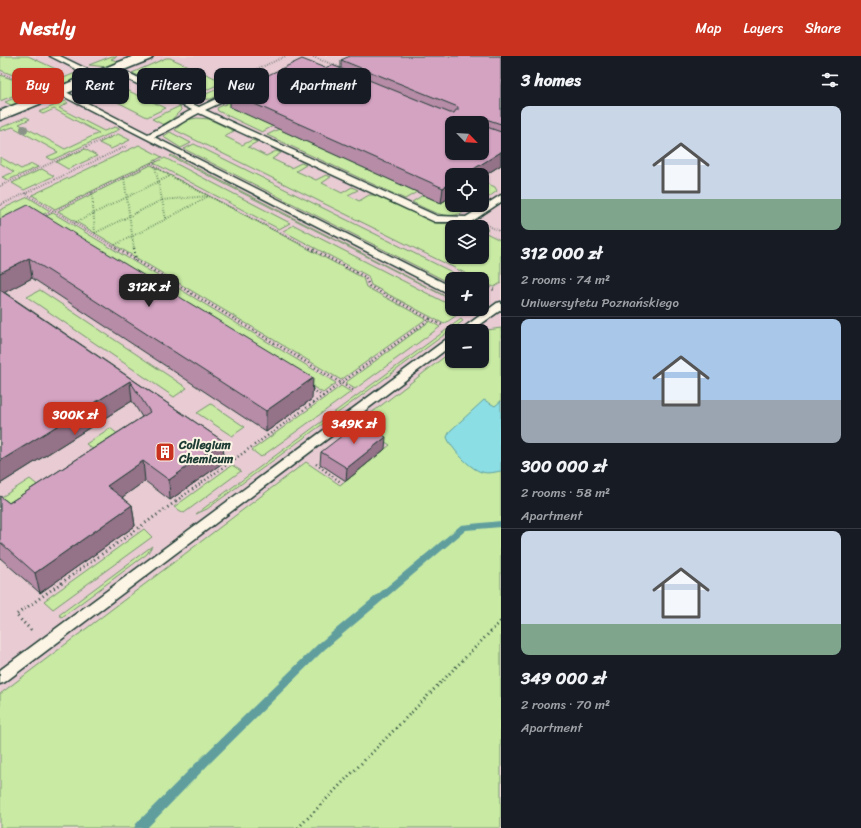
<!DOCTYPE html>
<meta charset="utf-8">
<style>
:root{--surface:#171b24;--page:#20242c;--text:#f1f3f6;--muted:#9ea1a6;--line:#363941;--accent:#c8321e}
body{margin:0;font-family:Sriracha,sans-serif;background:var(--page);color:var(--text);height:100vh;display:flex;flex-direction:column;font-size:15px;white-space:nowrap}
*{box-sizing:border-box;margin:0}
p{font-size:13px;color:var(--muted)}
.icon{flex:none;width:22px;height:22px;fill:none;stroke:currentColor;stroke-width:2;stroke-linecap:round;stroke-linejoin:round}
.map{position:relative;flex:1;overflow:hidden}
.side{display:flex;flex-direction:column;background:var(--surface);width:360px}
.side>*{flex:none}
.hud{position:absolute;left:12px;top:12px;width:380px;height:36px;display:flex;gap:8px}
.needle{width:26px;rotate:115deg}
.fabs{position:absolute;left:445px;top:60px;display:grid;gap:8px}
.fabs a{display:grid;place-items:center;width:44px;height:44px;border-radius:8px;background:var(--surface);box-shadow:0 1px 3px #0004;font-size:20px}
.price{position:absolute;translate:-50% -34px;padding:0 9px;border-radius:8px;background:var(--accent);color:#fff;font-size:13px;line-height:26px;filter:drop-shadow(0 1px 2px #0008)}
.price::after{content:'';position:absolute;left:50%;top:24px;width:12px;height:9px;margin-left:-6px;background:inherit;clip-path:polygon(0 0,100% 0,50% 100%)}
.price.on{background:#222;color:#fff}
ul{padding:0;list-style:none}
li{display:grid;align-content:center;gap:8px;height:212px;padding:0 20px}
li+li{border-top:1px solid var(--line)}
li span{display:grid;place-items:center;height:124px;border-radius:8px;color:#555}
li>.icon{margin-inline-start:auto}
span .icon{width:72px;height:72px;fill:#fffc;stroke-width:1}
li b{font-size:17px}
h2{display:flex;justify-content:space-between;align-items:center;height:48px;padding:0 20px;font-size:17px}
.tag{padding:0 14px;border-radius:8px;background:var(--surface);box-shadow:0 1px 3px #0004;font-size:14px;line-height:36px}
.tag.on{background:var(--accent);color:#fff}
header{display:flex;align-items:center;gap:24px;box-sizing:border-box;height:56px;padding:0 20px;background:var(--accent);color:#fff}
header strong{font-size:19px}
nav{display:flex;gap:22px;margin-inline-start:auto;font-size:14px}
main{display:flex;flex:1;min-height:0}
.map>svg:first-child{display:block}
.built{fill:#e8cbd3;fill-rule:evenodd}
.green{fill:#c8eaa3;stroke:#74946c;fill-rule:evenodd}
.water{fill:#8cdee5;stroke:#609e9e}
.lines{fill:none;stroke-linecap:round;stroke-linejoin:round}
.stream{fill:#609e9e;fill-rule:evenodd}
.lane-casing{stroke:#1f3d34;stroke-width:3}
.street-casing{stroke:#1f3d34;stroke-width:3}
.path-far2{stroke:#1f3d34;stroke-width:2;stroke-dasharray:0.5 2;stroke-linecap:butt}
.path-far1{stroke:#1f3d34;stroke-width:2.5;stroke-dasharray:1 3;stroke-linecap:butt}
.path{stroke:#1f3d34;stroke-width:3;stroke-dasharray:1 3.5;stroke-linecap:butt}
.lane{fill:#fcf5e5;fill-rule:evenodd}
.street{fill:#fcf5e5;fill-rule:evenodd}
.tree{fill:#8b9388}
.wall{fill:#b68ca7;stroke:#1f3d34}
.shaded-wall{fill:#947288;stroke:#1f3d34}
.building{fill:#d4a3c2;stroke:#1f3d34;fill-rule:evenodd}
.labels{text-anchor:middle;dominant-baseline:central;stroke-width:4;stroke-linejoin:round;paint-order:stroke}
.poi-label{font-size:12px;font-weight:bold;fill:#1f3d34;stroke:#fcf5e5;text-anchor:start}
</style>
<header>
<strong>Nestly</strong>
<nav><a>Map</a><a>Layers</a><a>Share</a></nav>
</header>
<main>
<div class="map">
<svg width="501" height="772" viewBox="0 0 501 772">
<rect width="100%" height="100%" fill="#f0dcda"/>
<filter id="ink" filterUnits="userSpaceOnUse"><feTurbulence type="fractalNoise" baseFrequency=".025" numOctaves="2"/><feDisplacementMap in="SourceGraphic" scale="8" xChannelSelector="R" yChannelSelector="G"/><feConvolveMatrix kernelMatrix="1 2 1 2 8 2 1 2 1" color-interpolation-filters="sRGB"/></filter>
<g filter="url(#ink)">
<path class="built" d="M0,0H501V451L0,658ZM452,67H482V97H452ZM452,119H482V149H452ZM452,171H482V201H452ZM452,223H482V253H452ZM452,275H482V305H452Z"/>
<path class="green" d="M0,0H28L58,14L55,22L39,29L0,14Z
M112,0H117L111,3L119,6L106,11L89,9Z
M166,2H170L224,26L188,42L132,17Z
M299,13L273,70L262,76L218,55L217,52Z
M78,16L79,21L75,24L13,50L5,46Z
M0,19L35,31L0,45Z
M119,22L122,23L113,28L166,52L147,61L92,33Z
M237,24L240,27L237,31L211,43L193,44Z
M65,45L68,47L59,52L104,75L115,71L120,73L52,104L47,101L58,96L13,71L0,75V72L26,61L30,63L19,68L65,93L99,77L54,53L43,58L39,56Z
M180,50L181,54L180,55L166,70L152,63Z
M197,62L209,63L234,75L224,80L242,89L252,84L257,86L248,91L266,100L276,95L281,97L272,103L291,112L301,107L306,109L296,115L316,124L326,119L331,121L322,127L342,137L352,131L358,134L348,139L359,145L369,139H376L437,167L472,168L488,173L484,176L500,184L501,183V227L494,231L482,226V223H477L175,74L186,64ZM452,171H482V201H452Z
M279,73L417,136L405,143L267,79Z
M170,76L191,87L181,92L165,82L164,80Z
M118,78L130,84L111,93L99,87Z
M194,88L466,223H452V228L184,93Z
M139,89L162,101L55,153L32,139Z
M85,93L97,100L68,113L56,106Z
M171,99L451,243H450L170,100Z
M0,101L21,113L32,108L38,111L8,124L2,121L14,116L0,107Z
M165,102L290,167L279,173L154,107Z
M151,109L363,222L366,231L426,263L341,324L58,155Z
M42,113L54,120L24,134L12,127Z
M486,127L495,131L497,135L482,146V128Z
M423,139L441,147L452,140V149H477C450,167 439,159 412,146Z
M28,141L50,155L0,179V154Z
M53,157L336,327L323,337L40,163Z
M294,169L452,250V253H456L457,259L444,268L371,229L368,220L283,175Z
M40,234L187,332L174,341L27,241Z
M461,263L463,265L207,453L196,458Z
M430,265L440,271L355,333L345,327Z
M501,272V772H0V638L306,406L340,429L390,389L357,368L452,295V305H482V275H481Z
M341,330L351,336L261,401L252,394Z
M211,348L245,371L232,380L197,357Z
M110,372L127,385L103,401L86,388Z
M232,409L241,415L184,457L174,451Z
M30,423L47,437L17,457L0,442Z
M144,473L152,481L53,553L44,545Z
M152,490L147,498L62,561L59,559Z"/>
<path class="water" d="M484,344L495,350L501,345V415C495,416 488,418 482,416C471,414 450,391 447,381L450,375Z"/>
<g class="lines">
<path class="stream" d="M501,465V471L466,474L324,594L211,706L147,772H134L136,768L203,700L318,588L461,469Z"/>
<g class="lane-casing">
<path id="lane" d="M50,0H60L101,20L97,22H94Z
M110,11H116L199,51L241,31H247V35L205,54L437,160L466,161L501,139V146L471,166H435L199,57C183,65 171,75 154,81L452,231V238L448,237L55,36L59,34H62L148,78C164,71 177,61 192,54L110,15Z
M501,246V254L471,275H459L497,247Z
M452,281V289L5,626L0,628V614L448,282Z"/>
</g>
<g class="street-casing">
<path id="street" d="M134,0H153L151,3L0,64V55Z"/>
</g>
<path class="path-far2" d="M311,0L339,11L343,9
M0,17L29,28
M248,17L286,0
M151,107L170,120L311,193
M155,110L166,163L207,141
M124,121L134,193
M0,130L111,80
M92,136L95,177
M25,137L54,155L158,104
M0,149L129,89
M42,161L54,155L118,193
M74,167L170,120
M489,170L501,176
M95,177L162,144L209,140
M113,190L166,163"/>
<path class="path-far1" d="M116,192L341,327L323,340L310,332
M134,192L136,205
M310,192L365,221L369,230L430,263L341,327L354,335
M457,216L471,223
M482,228L494,234
M430,263L442,269
M316,408L342,427
M176,445L323,340"/>
<path class="path" d="M31,574L16,559L178,444
M298,772L501,565"/>
<use href="#lane" class="lane"/>
<use href="#street" class="street"/>
</g>
<circle class="tree" cx="24" cy="73" r="4"/>
<path class="wall" d="M501,0V109L482,121L452,119V140L441,147L230,51V37L325,12H341V4Z
M0,163L312,343L266,376L32,222L4,236L223,385L224,406L170,444L145,425L122,441L132,449L135,470L40,537L0,502V440L9,447L142,361L132,345L0,428Z
M385,393L346,425L320,408L321,396Z"/>
<path class="shaded-wall" d="M501,96V109L482,121V119H464Z
M452,126V140L441,147L443,132Z
M29,202L32,222L0,239V217Z
M313,322L312,343L266,376V355Z
M130,325L132,345L0,428V405Z
M386,381L385,393L346,425L347,412Z
M223,385L224,406L170,444L169,424Z
M143,405L145,425L110,450L107,430Z
M132,449L135,470L40,537L35,517Z"/>
<path class="building" d="M350,0H501V68L483,62L484,70L501,76V96L464,119H452V126L443,132L230,37L302,3L325,12L332,9L450,57H454L456,54H458V51L341,4ZM452,67H482V97H452Z
M28,149L313,322L266,355L29,202L0,217V163Z
M0,234L223,385L169,424L143,405L107,430L132,449L35,517L0,486V440L9,447L150,356L130,325L0,405Z
M361,365L386,381L347,412L321,396Z"/>
</g>
<defs>
<g id="building-square" transform="scale(1)"><rect x="-9" y="-9" width="18" height="18" rx="4" fill="#c8321e" stroke="#fcf5e5"/><path d="M-4-6H4V6H1V3H-1V6H-4ZM-2.5-4.3h1.7v1.8h-1.7ZM.8-4.3h1.7v1.8H.8ZM-2.5-1h1.7V.8h-1.7ZM.8-1h1.7V.8H.8Z" fill="#fff"/></g>
</defs>
<g fill-rule="evenodd">
<use href="#building-square" x="165" y="396"/>
</g>
<g class="labels">
<g class="poi-label">
<text x="179" y="389">Collegium<tspan x="179" dy="14">Chemicum</tspan></text>
</g>
</g>
</svg>
<div class="fabs">
<a><svg class="needle" viewBox="-14 -14 28 28"><path d="M0-13l5 13h-10z" fill="#e53935"/><path d="M0 13l5-13h-10z" fill="#9ea1a6"/></svg></a>
<a><svg class="icon" aria-label="locate" viewBox="0 0 24 24"><circle cx="12" cy="12" r="6"/><path d="M12 2v4M12 18v4M2 12h4M18 12h4"/></svg></a>
<a><svg class="icon" aria-label="layers" viewBox="0 0 24 24"><path d="M12 4l9 5-9 5-9-5zM3 14l9 5 9-5"/></svg></a>
<a>+</a>
<a>−</a>
</div>
<b class="price on" style="left:149px;top:252px">312K zł</b>
<b class="price" style="left:75px;top:380px">300K zł</b>
<b class="price" style="left:354px;top:389px">349K zł</b>
<div class="hud">
<a class="tag on">Buy</a>
<a class="tag">Rent</a>
<a class="tag">Filters</a>
<a class="tag">New</a>
<a class="tag">Apartment</a>
</div>
</div>
<section class="side">
<h2>3 homes<svg class="icon" aria-label="filters" viewBox="0 0 24 24"><path d="M4 7h16M4 17h16"/><circle cx="9" cy="7" r="2"/><circle cx="15" cy="17" r="2"/></svg></h2>
<ul>
<li><span style="background:linear-gradient(#c9d6e8 75%,#7fa58c 0)"><svg class="icon" aria-label="home" viewBox="0 0 24 24"><path d="M3 11l9-7 9 7M6 9v11h12V9"/></svg></span><div><b>312 000 zł</b><p>2 rooms · 74 m²</p><p>Uniwersytetu Poznańskiego</p></div></li>
<li><span style="background:linear-gradient(#a9c7e8 65%,#9aa5b1 0)"><svg class="icon" aria-label="home" viewBox="0 0 24 24"><path d="M3 11l9-7 9 7M6 9v11h12V9"/></svg></span><div><b>300 000 zł</b><p>2 rooms · 58 m²</p><p>Apartment</p></div></li>
<li><span style="background:linear-gradient(#c9d6e8 75%,#7fa58c 0)"><svg class="icon" aria-label="home" viewBox="0 0 24 24"><path d="M3 11l9-7 9 7M6 9v11h12V9"/></svg></span><div><b>349 000 zł</b><p>2 rooms · 70 m²</p><p>Apartment</p></div></li>
</ul>
</section>
</main>
